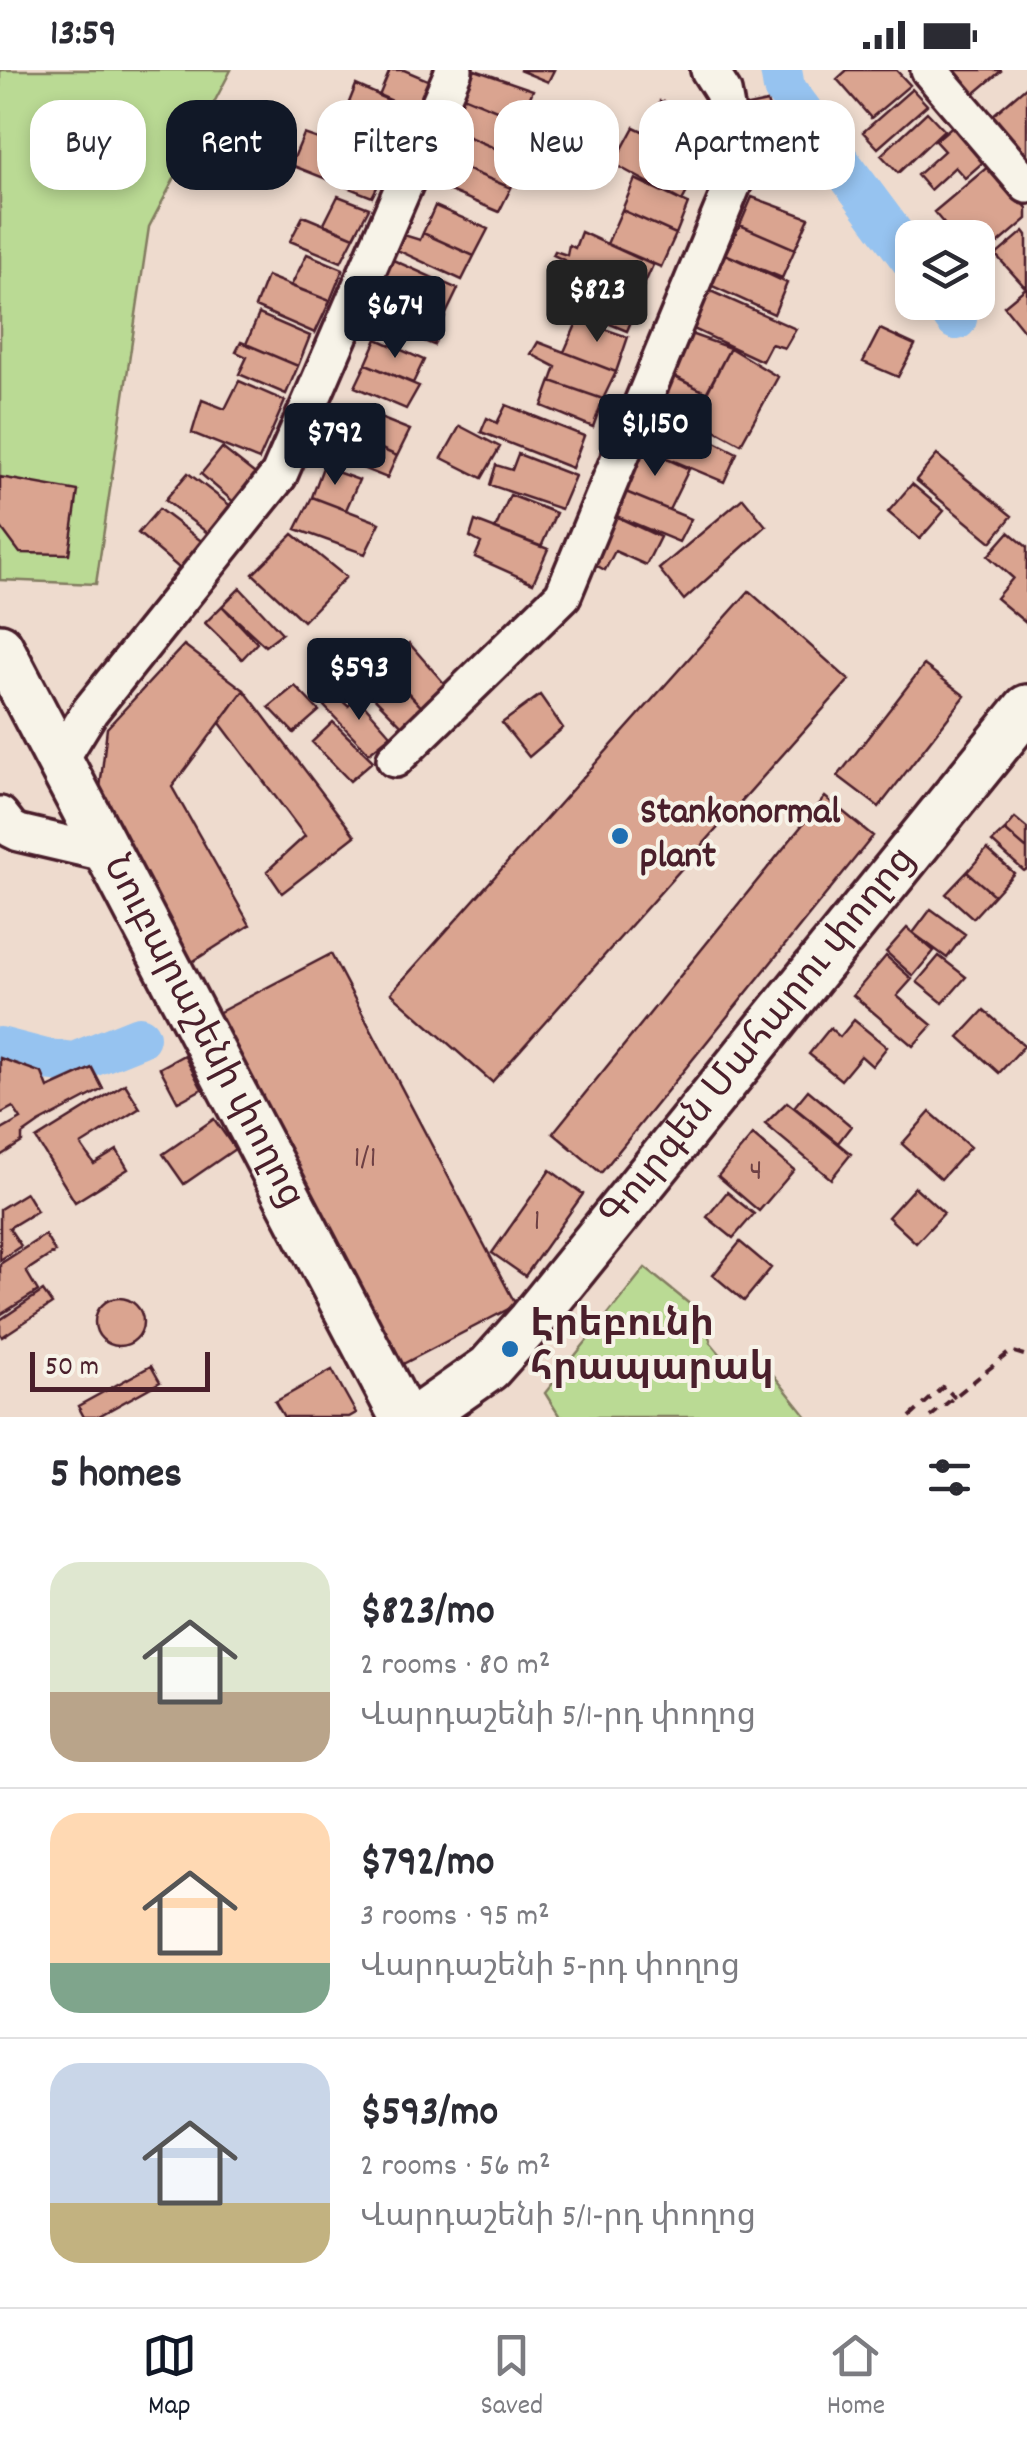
<!DOCTYPE html>
<meta charset="utf-8">
<style>
:root{--surface:#fff;--page:#f7f7f7;--text:#2b2b33;--muted:#7c7c81;--line:#e1e1e2;--accent:#111827}
body{margin:0;font-family:Dekko,"Noto Sans Armenian",sans-serif;background:var(--page);color:var(--text);height:100vh;display:flex;flex-direction:column;font-size:38px;white-space:nowrap}
*{box-sizing:border-box;margin:0}
p{font-size:32px;color:var(--muted)}
.icon{flex:none;width:55px;height:55px;fill:none;stroke:currentColor;stroke-width:2;stroke-linecap:round;stroke-linejoin:round}
.map{position:relative;height:1347px;overflow:hidden}
.panel{display:flex;flex-direction:column;background:var(--surface);flex:1}
.panel>*{flex:none}
.top-card{position:absolute;left:30px;top:30px;width:968px;height:90px;display:flex;gap:20px}
.tools{position:absolute;left:895px;top:150px;display:grid;gap:20px}
.tools a{display:grid;place-items:center;width:100px;height:100px;border-radius:20px;background:var(--surface);box-shadow:0 5px 15px #0003;font-size:50px}
.scale{position:absolute;left:30px;bottom:25px;width:180px;box-sizing:border-box;padding-left:10px;border:5px solid #4a1f2b;border-top:0;font-size:28px;line-height:35px;white-space:nowrap;color:#4a1f2b;-webkit-text-stroke:8px #f7f3e8;paint-order:stroke}
.price{position:absolute;translate:-50% -85px;padding:0 22px;border-radius:10px;background:var(--accent);color:#fff;font-size:32px;line-height:65px;filter:drop-shadow(0 2px 5px #0008)}
.price::after{content:'';position:absolute;left:50%;top:60px;width:30px;height:22px;margin-left:-15px;background:inherit;clip-path:polygon(0 0,100% 0,50% 100%)}
.price.current{background:#222;color:#fff}
ul{padding:0;list-style:none}
li{display:flex;align-items:center;gap:30px;height:250px;padding:0 50px}
li+li{border-top:2px solid var(--line)}
li span{display:grid;place-items:center;flex:none;width:280px;height:200px;border-radius:30px;color:#555}
li>.icon{margin-inline-start:auto}
span .icon{width:120px;height:120px;fill:#fffc;stroke-width:1}
li b{font-size:42px}
h2{display:flex;justify-content:space-between;align-items:center;height:120px;padding:0 50px;font-size:42px}
.chip{padding:0 35px;border-radius:30px;background:var(--surface);box-shadow:0 5px 15px #0003;font-size:35px;line-height:90px}
.chip.current{background:var(--accent);color:#fff}
.status{display:flex;justify-content:space-between;align-items:center;height:70px;padding:0 50px;background:var(--surface);direction:ltr}
.status svg{height:28px;fill:currentColor}
.tabs{display:flex;justify-content:space-around;align-items:center;height:140px;border-top:2px solid var(--line);background:var(--surface);font-size:28px;color:var(--muted)}
.tabs a{display:grid;justify-items:center;gap:5px}
.tabs .current{color:var(--accent)}
.map>svg:first-child{display:block}
.green{fill:#bada94;stroke:#827c60;stroke-width:2.5}
.lines{fill:none;stroke-linecap:round;stroke-linejoin:round}
.river{stroke:#96c3f0;stroke-width:42}
.building{fill:#daa490;stroke:#4a1f2b;stroke-width:2.5}
.minor-casing{stroke:#4a1f2b;stroke-width:42}
.major-casing{stroke:#4a1f2b;stroke-width:52}
.path{stroke:#4a1f2b;stroke-width:4;stroke-dasharray:10 8;stroke-linecap:butt}
.minor{stroke:#f7f3e8;stroke-width:35}
.major{stroke:#f7f3e8;stroke-width:45}
.poi-dot{fill:#1f6fb2;stroke:#f7f3e8;stroke-width:4}
.labels{text-anchor:middle;dominant-baseline:central;stroke-width:8;stroke-linejoin:round;paint-order:stroke}
.number-label{font-size:32px;fill:#6e4044}
.poi-label{font-size:38px;font-weight:bold;fill:#4a1f2b;stroke:#f7f3e8;text-anchor:start}
.street-label{font-size:38px;fill:#4a1f2b;stroke:#f7f3e8}
</style>
<div class="status"><b>13:59</b><svg viewBox="0 0 49 12"><path d="M0 12V9h3v3zM5 12V6h3v6zM10 12V3h3v9zM15 12V0h3v12zM26 1h20v11H26zM47 4h2v5h-2z"/></svg></div>
<div class="map">
<svg width="1027" height="1347" viewBox="0 0 1027 1347">
<rect width="100%" height="100%" fill="#eedbce"/>
<filter id="ink" filterUnits="userSpaceOnUse"><feTurbulence type="fractalNoise" baseFrequency=".01" numOctaves="2"/><feDisplacementMap in="SourceGraphic" scale="20" xChannelSelector="R" yChannelSelector="G"/><feConvolveMatrix kernelMatrix="1 2 1 2 8 2 1 2 1" color-interpolation-filters="sRGB"/></filter>
<g filter="url(#ink)">
<path class="green" d="M0,0H231L149,157L96,514L0,510Z
M645,1198L702,1244L711,1273L731,1297L756,1283L807,1347H560L545,1323Z"/>
<g class="lines">
<path class="river" d="M781,0L784,18L912,190
M944,232L956,249
M0,978L46,990L74,993L139,967"/>
</g>
<path class="building" d="M390,0H404L437,14L424,45L379,26Z
M475,0L533,20L521,50L463,26Z
M519,0H554L548,12Z
M847,0H896L910,15L871,48L837,9Z
M953,0H1000L1001,1L969,28L948,5Z
M356,15L424,45L414,70L366,50L369,43L348,35Z
M1027,16V87L992,46Z
M912,19L927,35L878,78L863,62Z
M463,26L540,58L525,91L448,58Z
M660,31L715,42L704,90L657,68Z
M767,32L788,101L750,109L734,39Z
M927,42L944,60L898,103L881,85Z
M593,43L608,48L588,90L565,82L569,69L578,73Z
M344,45L400,72L372,127L291,95L304,64L327,72Z
M957,52L989,87L965,108L955,97L930,120L917,105L944,81L935,71Z
M634,57L704,90L682,131L614,94Z
M448,58L525,91L511,118L435,86Z
M435,86L511,118L499,142L424,110Z
M990,95L1027,138V149L978,191V168H956L934,142Z
M635,109L688,134L676,164L622,140Z
M338,126L369,138L354,167L324,154Z
M752,127L809,148L795,179L740,155Z
M435,136L488,159L474,186L423,163Z
M622,140L676,164L661,197L607,174Z
M303,146L354,167L341,192L290,171Z
M740,155L795,179L782,208L725,184Z
M1024,161L1027,165V214L1024,216L996,185Z
M581,162L653,195L639,226L553,185L555,181L567,185L569,175L575,178Z
M423,163L474,186L462,210L397,180L404,165L420,170Z
M307,184L343,199L330,231L291,216Z
M725,184L787,213L774,244L710,215Z
M393,190L458,219L445,246L379,220Z
M267,206L330,231L315,263L255,237Z
M596,210L640,230L627,261L559,233L567,216L588,223Z
M1027,217V260L1025,262L1004,236Z
M706,219L796,259L785,278L771,274L762,291L687,256Z
M395,226L445,246L434,275L385,255Z
M259,244L310,266L298,296L246,274Z
M578,250L628,267L616,302L564,282Z
M880,259L915,275L898,307L863,292Z
M682,261L730,278L707,323L663,300Z
M377,269L424,290L413,313L366,294Z
M241,272L298,296L286,324L239,304L247,287L236,282Z
M538,272L616,302L603,329L551,311L556,297L531,284Z
M730,278L778,307L741,374L693,348Z
M366,294L419,316L406,339L355,317Z
M672,306L707,323L693,348L660,334Z
M239,311L285,331L259,390L192,363L202,330L225,339Z
M551,311L603,329L593,357L542,336Z
M506,335L584,366L572,398L481,362L487,348L497,353Z
M350,336L410,360L397,386L339,360Z
M660,344L737,383L724,412L643,378Z
M460,356L500,377L482,408L442,388Z
M339,360L397,386L387,408L327,384Z
M222,378L259,407L236,434L201,404Z
M643,378L689,399L669,440L621,420Z
M518,384L575,406L561,439L490,415L496,395L512,400Z
M937,385L1012,446L991,472L916,410Z
M323,397L359,410L346,440L312,427Z
M188,403L236,440L214,468L165,430Z
M0,407L78,421L69,484L20,483L0,456Z
M912,414L944,441L920,469L888,442Z
M621,420L691,449L679,472L609,443Z
M510,425L556,443L541,477L495,459Z
M312,427L380,453L365,484L296,459Z
M743,428L766,456L684,530L659,499Z
M159,439L208,476L185,503L138,463Z
M609,443L660,467L646,495L615,481L605,500L588,491Z
M475,451L548,479L533,513L475,487L481,473L470,467Z
M1009,462L1027,477L1026,553L996,528L1013,508L988,486Z
M293,464L346,507L303,551L253,504Z
M240,518L282,563L265,576L222,536Z
M749,521L849,610L492,1012L391,923Z
M222,536L257,573L242,589L205,553Z
M409,573L449,619L427,643L383,596Z
M184,575L244,620L172,717L250,855L192,892L98,736L107,658Z
M378,590L427,643L408,662L357,610Z
M924,595L965,626L879,737L838,706Z
M295,616L319,641L294,663L269,637Z
M244,620L355,766L282,823L267,801L305,766L220,653Z
M540,625L563,658L529,687L502,653Z
M338,627L348,636L358,628L391,665L369,683L324,636Z
M333,652L373,691L350,711L312,672Z
M825,727L873,766L601,1103L553,1063Z
M1015,748L1027,758V779L1005,760Z
M1005,760L1027,779V799L1024,801L992,772Z
M987,779L1014,803L994,825L967,802Z
M967,802L994,825L973,848L946,824Z
M931,839L965,864L947,888L913,863Z
M907,858L934,881L913,906L886,882Z
M331,884L516,1235L399,1296L214,945Z
M886,886L912,909L897,926L932,955L913,976L853,925Z
M939,886L966,907L943,933L917,912Z
M984,940L1024,976L999,1003L959,967Z
M854,950L887,977L872,996L861,986L841,1010L809,984L830,958L840,967Z
M184,985L202,1019L178,1032L160,998Z
M0,988L42,1003L48,1018L92,998L103,1019L39,1053L22,1065V1072L0,1086V1061L21,1049L13,1037L0,1044Z
M125,1014L140,1038L81,1075L94,1094L117,1080L128,1099L75,1132L36,1069Z
M808,1020L851,1056L838,1073L794,1037Z
M787,1032L851,1084L831,1109L765,1054Z
M930,1042L970,1077L941,1109L902,1074Z
M214,1049L235,1079L184,1114L163,1084Z
M753,1065L794,1100L759,1141L718,1106Z
M550,1100L583,1124L525,1206L492,1183Z
M915,1117L944,1143L916,1173L888,1147Z
M727,1122L754,1144L733,1168L707,1147Z
M26,1123L37,1141L9,1158L21,1176L0,1190V1139Z
M45,1165L55,1182L26,1201L38,1221L0,1245V1194Z
M740,1172L771,1198L744,1231L713,1205Z
M43,1221L52,1234L2,1267L0,1263V1250Z
M95 1252a24 24 0 1 1 48 0a24 24 0 1 1-48 0Z
M151,1296L160,1312L97,1347H84L78,1336Z
M332,1300L356,1343L349,1347H284L275,1332Z"/>
<g class="lines">
<g class="minor-casing">
<path id="minor" d="M929,0L1027,115
M395,689L563,525L738,102L723,22L709,0
M60,690L90,641L279,405L454,0
M0,745L11,759L19,763L109,784"/>
</g>
<g class="major-casing">
<g id="major">
<path id="s1" d="M0,577L403,1347"/>
<path id="s2" d="M419,1347L489,1298L531,1251L1027,638"/>
</g>
</g>
<path class="path" d="M910,1347L944,1316L955,1328
M930,1347L1011,1281L1027,1286"/>
<use href="#minor" class="minor"/>
<use href="#major" class="major"/>
</g>
</g>
<g class="poi-dot">
<circle cx="620" cy="766" r="10"/>
<circle cx="510" cy="1279" r="10"/>
</g>
<g class="labels">
<g class="number-label">
<text x="365" y="1090">1/1</text>
<text x="756" y="1103">4</text>
<text x="537" y="1153">1</text>
</g>
<g class="poi-label">
<text x="640" y="744">Stankonormal<tspan x="640" dy="44">plant</tspan></text>
<text x="530" y="1257">Էրեբունի<tspan x="530" dy="44">հրապարակ</tspan></text>
</g>
<g class="street-label">
<text stroke="none"><textPath href="#s1" startOffset="435">Նուբարաշենի փողոց</textPath></text>
<text stroke="none"><textPath href="#s2" startOffset="512">Գուրգեն Մահարու փողոց</textPath></text>
</g>
</g>
</svg>
<div class="tools">
<a><svg class="icon" aria-label="layers" viewBox="0 0 24 24"><path d="M12 4l9 5-9 5-9-5zM3 14l9 5 9-5"/></svg></a>
</div>
<div class="scale">50 m</div>
<b class="price current" style="left:597px;top:275px">$823</b>
<b class="price" style="left:395px;top:291px">$674</b>
<b class="price" style="left:655px;top:409px">$1,150</b>
<b class="price" style="left:335px;top:418px">$792</b>
<b class="price" style="left:359px;top:653px">$593</b>
<div class="top-card">
<a class="chip">Buy</a>
<a class="chip current">Rent</a>
<a class="chip">Filters</a>
<a class="chip">New</a>
<a class="chip">Apartment</a>
</div>
</div>
<section class="panel">
<h2>5 homes<svg class="icon" aria-label="filters" viewBox="0 0 24 24"><path d="M4 7h16M4 17h16"/><circle cx="9" cy="7" r="2"/><circle cx="15" cy="17" r="2"/></svg></h2>
<ul>
<li><span style="background:linear-gradient(#dfe7d0 65%,#b9a48a 0)"><svg class="icon" aria-label="home" viewBox="0 0 24 24"><path d="M3 11l9-7 9 7M6 9v11h12V9"/></svg></span><div><b>$823/mo</b><p>2 rooms · 80 m²</p><p>Վարդաշենի 5/1-րդ փողոց</p></div></li>
<li><span style="background:linear-gradient(#ffd9b3 75%,#7fa58c 0)"><svg class="icon" aria-label="home" viewBox="0 0 24 24"><path d="M3 11l9-7 9 7M6 9v11h12V9"/></svg></span><div><b>$792/mo</b><p>3 rooms · 95 m²</p><p>Վարդաշենի 5-րդ փողոց</p></div></li>
<li><span style="background:linear-gradient(#c9d6e8 70%,#c2b280 0)"><svg class="icon" aria-label="home" viewBox="0 0 24 24"><path d="M3 11l9-7 9 7M6 9v11h12V9"/></svg></span><div><b>$593/mo</b><p>2 rooms · 56 m²</p><p>Վարդաշենի 5/1-րդ փողոց</p></div></li>
</ul>
</section>
<nav class="tabs">
<a class="current"><svg class="icon" aria-label="map" viewBox="0 0 24 24"><path d="M3 6l6-2 6 2 6-2v14l-6 2-6-2-6 2zM9 4v14M15 6v14"/></svg>Map</a>
<a><svg class="icon" aria-label="saved" viewBox="0 0 24 24"><path d="M7 4h10v16l-5-4-5 4z"/></svg>Saved</a>
<a><svg class="icon" aria-label="home" viewBox="0 0 24 24"><path d="M3 11l9-7 9 7M6 9v11h12V9"/></svg>Home</a>
</nav>
